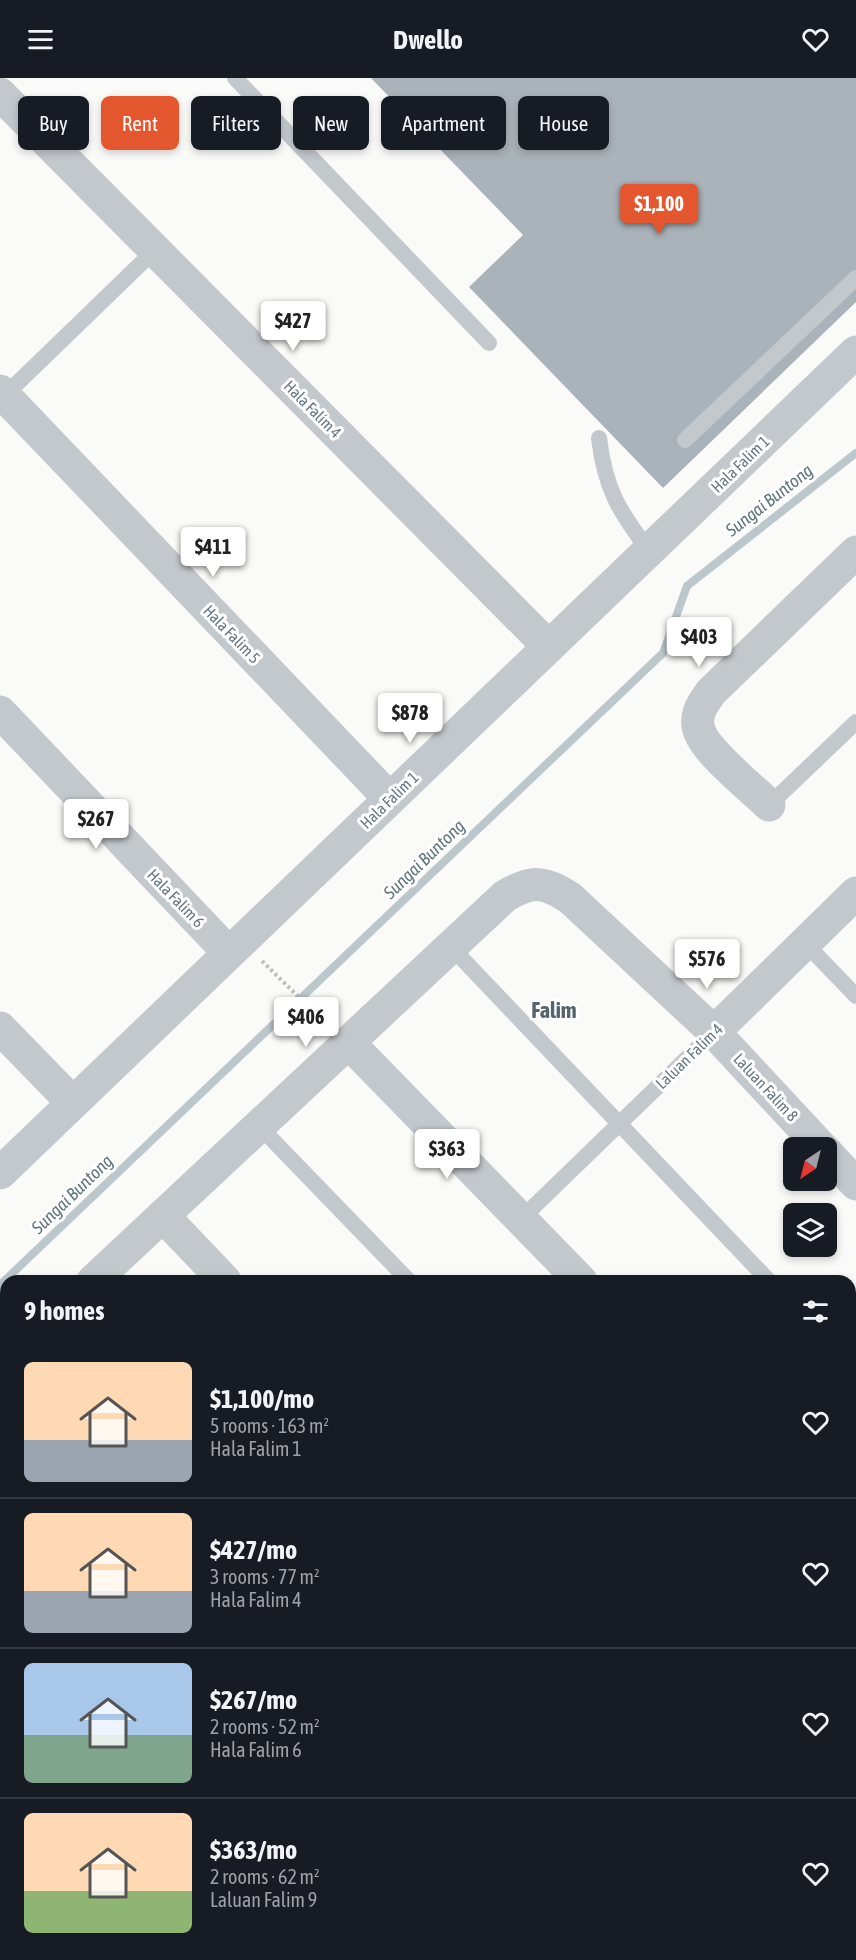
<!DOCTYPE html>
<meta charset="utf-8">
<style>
:root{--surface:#171b24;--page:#20242c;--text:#f1f3f6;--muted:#9ea1a6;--line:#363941;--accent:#e4572e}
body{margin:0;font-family:"Asap Condensed",sans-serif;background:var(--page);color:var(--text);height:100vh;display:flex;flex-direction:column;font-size:22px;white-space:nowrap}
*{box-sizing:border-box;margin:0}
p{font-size:20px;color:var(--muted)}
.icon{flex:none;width:33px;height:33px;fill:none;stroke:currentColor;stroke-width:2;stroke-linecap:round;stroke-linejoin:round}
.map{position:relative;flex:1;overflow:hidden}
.panel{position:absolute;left:0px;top:1197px;width:856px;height:686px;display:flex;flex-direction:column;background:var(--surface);border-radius:18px 18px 0 0;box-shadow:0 3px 9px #0003}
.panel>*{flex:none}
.top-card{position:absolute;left:18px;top:18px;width:820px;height:54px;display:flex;gap:12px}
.needle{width:39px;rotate:215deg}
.fabs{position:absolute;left:783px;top:1059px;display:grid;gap:12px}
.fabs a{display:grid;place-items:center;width:54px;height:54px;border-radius:9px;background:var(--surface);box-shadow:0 3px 9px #0003;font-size:30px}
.price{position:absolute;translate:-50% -51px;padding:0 14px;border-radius:6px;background:#fff;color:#222;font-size:20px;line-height:39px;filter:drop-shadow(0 2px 3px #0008)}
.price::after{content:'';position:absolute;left:50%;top:36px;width:18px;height:14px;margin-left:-9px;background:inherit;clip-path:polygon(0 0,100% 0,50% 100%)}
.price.current{background:var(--accent);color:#fff}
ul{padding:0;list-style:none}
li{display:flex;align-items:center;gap:18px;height:150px;padding:0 24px}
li+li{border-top:2px solid var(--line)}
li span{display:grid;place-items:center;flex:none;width:168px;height:120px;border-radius:9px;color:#555}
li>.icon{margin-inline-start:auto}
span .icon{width:72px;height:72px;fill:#fffc;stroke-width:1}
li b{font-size:26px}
h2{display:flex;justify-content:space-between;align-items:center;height:72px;padding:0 24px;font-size:26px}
.tag{padding:0 21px;border-radius:9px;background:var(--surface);box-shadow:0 3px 9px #0003;font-size:21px;line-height:54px}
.tag.current{background:var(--accent);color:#fff}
header{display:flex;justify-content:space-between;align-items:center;height:78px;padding:0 24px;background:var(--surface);font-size:27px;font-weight:700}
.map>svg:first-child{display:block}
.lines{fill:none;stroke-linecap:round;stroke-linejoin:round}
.stream{stroke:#bbc7cb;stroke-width:8}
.building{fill:#aab3b9}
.path{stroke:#bbbfc2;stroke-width:4;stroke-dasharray:3 3;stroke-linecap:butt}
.lane{stroke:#c3c8cc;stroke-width:16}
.street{stroke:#c3c8cc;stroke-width:33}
.labels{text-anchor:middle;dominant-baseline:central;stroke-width:6;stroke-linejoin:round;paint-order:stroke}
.street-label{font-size:16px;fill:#657683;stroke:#fff}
.water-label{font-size:18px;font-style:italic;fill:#60757c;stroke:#fff}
.district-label{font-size:22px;font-weight:bold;fill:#57646e;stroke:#fff}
</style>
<header><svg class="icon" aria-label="menu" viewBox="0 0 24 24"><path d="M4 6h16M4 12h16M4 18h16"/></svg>Dwello<svg class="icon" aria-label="heart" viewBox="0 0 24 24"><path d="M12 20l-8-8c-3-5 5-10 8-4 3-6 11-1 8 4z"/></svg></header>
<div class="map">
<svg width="856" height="1882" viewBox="0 0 856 1882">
<rect width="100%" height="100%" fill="#fafaf8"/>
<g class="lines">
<path class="stream" d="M0,1207L663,575L687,508L856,375
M0,1583L6,1590
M278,1876L284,1882"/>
</g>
<path class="building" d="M371,0H856V224L663,410L469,209L523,157Z"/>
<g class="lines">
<path class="path" d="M262,883L325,945
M184,1876L190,1882"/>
<path class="lane" d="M235,0L489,265
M1,321L155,172
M599,360C605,411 619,433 649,473
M685,362L856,200
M769,727L856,644
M804,864L856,918
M451,869L769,1203
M259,1048L409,1203
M521,1141L714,954
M850,1288L856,1294
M0,1489L6,1495
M0,1768L6,1763
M374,1876L379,1882"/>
<path class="street" d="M0,16L549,569
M0,313L390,721
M0,634L229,875
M769,727C752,710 701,671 698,648C696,634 704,624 711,614L856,474
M0,950L73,1025
M714,954L856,815
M349,965L581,1203
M826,1074L856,1106
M0,1095L856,274
M163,1138L225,1203
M93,1203L505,818C533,802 543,803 570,820L714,954L822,1070
M0,1278L6,1273
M0,1304L6,1310
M850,1479L856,1484
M850,1664L856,1659
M0,1680L6,1687
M540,1876L545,1882
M579,1882L586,1876
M640,1882L646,1876"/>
</g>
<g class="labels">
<g class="street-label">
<text transform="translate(313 331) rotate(45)">Hala Falim 4</text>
<text transform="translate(740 386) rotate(-44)">Hala Falim 1</text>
<text transform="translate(232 556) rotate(46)">Hala Falim 5</text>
<text transform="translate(389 722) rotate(-44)">Hala Falim 1</text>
<text transform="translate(176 820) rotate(46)">Hala Falim 6</text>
<text transform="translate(689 978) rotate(-44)">Laluan Falim 4</text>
<text transform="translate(766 1009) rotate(47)">Laluan Falim 8</text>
</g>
<g class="water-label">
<text transform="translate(769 422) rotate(-38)">Sungai Buntong</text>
<text transform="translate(424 781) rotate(-44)">Sungai Buntong</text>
<text transform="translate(72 1116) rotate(-44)">Sungai Buntong</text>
</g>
<g class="district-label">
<text x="554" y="932">Falim</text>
</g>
</g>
</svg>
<div class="fabs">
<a><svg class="needle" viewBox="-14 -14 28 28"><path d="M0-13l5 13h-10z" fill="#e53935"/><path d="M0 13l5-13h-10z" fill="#9ea1a6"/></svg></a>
<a><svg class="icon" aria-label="layers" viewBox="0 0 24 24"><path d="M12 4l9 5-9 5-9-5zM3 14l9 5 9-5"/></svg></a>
</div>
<b class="price current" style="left:659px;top:157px">$1,100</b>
<b class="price" style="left:293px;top:274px">$427</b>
<b class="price" style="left:213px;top:500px">$411</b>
<b class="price" style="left:699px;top:590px">$403</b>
<b class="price" style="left:410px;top:666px">$878</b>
<b class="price" style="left:96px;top:772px">$267</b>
<b class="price" style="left:707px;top:912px">$576</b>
<b class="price" style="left:306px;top:970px">$406</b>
<b class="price" style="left:447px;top:1102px">$363</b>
<div class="top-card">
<a class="tag">Buy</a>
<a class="tag current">Rent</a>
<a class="tag">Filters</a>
<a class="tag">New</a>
<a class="tag">Apartment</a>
<a class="tag">House</a>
</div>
<section class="panel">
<h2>9 homes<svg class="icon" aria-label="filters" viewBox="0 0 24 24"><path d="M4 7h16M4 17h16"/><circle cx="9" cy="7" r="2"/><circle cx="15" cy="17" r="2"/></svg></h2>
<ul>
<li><span style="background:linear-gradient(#ffd9b3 65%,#9aa5b1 0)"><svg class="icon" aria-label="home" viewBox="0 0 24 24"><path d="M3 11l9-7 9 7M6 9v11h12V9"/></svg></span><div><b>$1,100/mo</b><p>5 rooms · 163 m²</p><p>Hala Falim 1</p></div><svg class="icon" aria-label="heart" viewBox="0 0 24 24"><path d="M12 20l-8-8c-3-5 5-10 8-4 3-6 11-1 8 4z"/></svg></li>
<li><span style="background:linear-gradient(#ffd9b3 65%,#9aa5b1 0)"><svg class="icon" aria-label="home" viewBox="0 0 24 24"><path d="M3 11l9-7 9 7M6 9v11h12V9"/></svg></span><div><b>$427/mo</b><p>3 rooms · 77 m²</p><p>Hala Falim 4</p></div><svg class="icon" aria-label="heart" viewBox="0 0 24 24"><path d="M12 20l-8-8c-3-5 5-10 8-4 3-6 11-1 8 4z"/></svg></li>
<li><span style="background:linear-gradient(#a9c7e8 60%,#7fa58c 0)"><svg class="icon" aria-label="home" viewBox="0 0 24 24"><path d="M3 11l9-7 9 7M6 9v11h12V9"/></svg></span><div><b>$267/mo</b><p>2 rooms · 52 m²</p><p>Hala Falim 6</p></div><svg class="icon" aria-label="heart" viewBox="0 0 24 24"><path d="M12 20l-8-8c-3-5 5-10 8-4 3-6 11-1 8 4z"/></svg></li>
<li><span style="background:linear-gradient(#ffd9b3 65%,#8fb573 0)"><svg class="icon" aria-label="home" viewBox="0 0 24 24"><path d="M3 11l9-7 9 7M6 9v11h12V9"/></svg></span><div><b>$363/mo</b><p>2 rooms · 62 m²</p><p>Laluan Falim 9</p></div><svg class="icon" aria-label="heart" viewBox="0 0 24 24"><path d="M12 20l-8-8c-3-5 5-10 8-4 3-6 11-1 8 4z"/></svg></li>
</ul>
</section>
</div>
